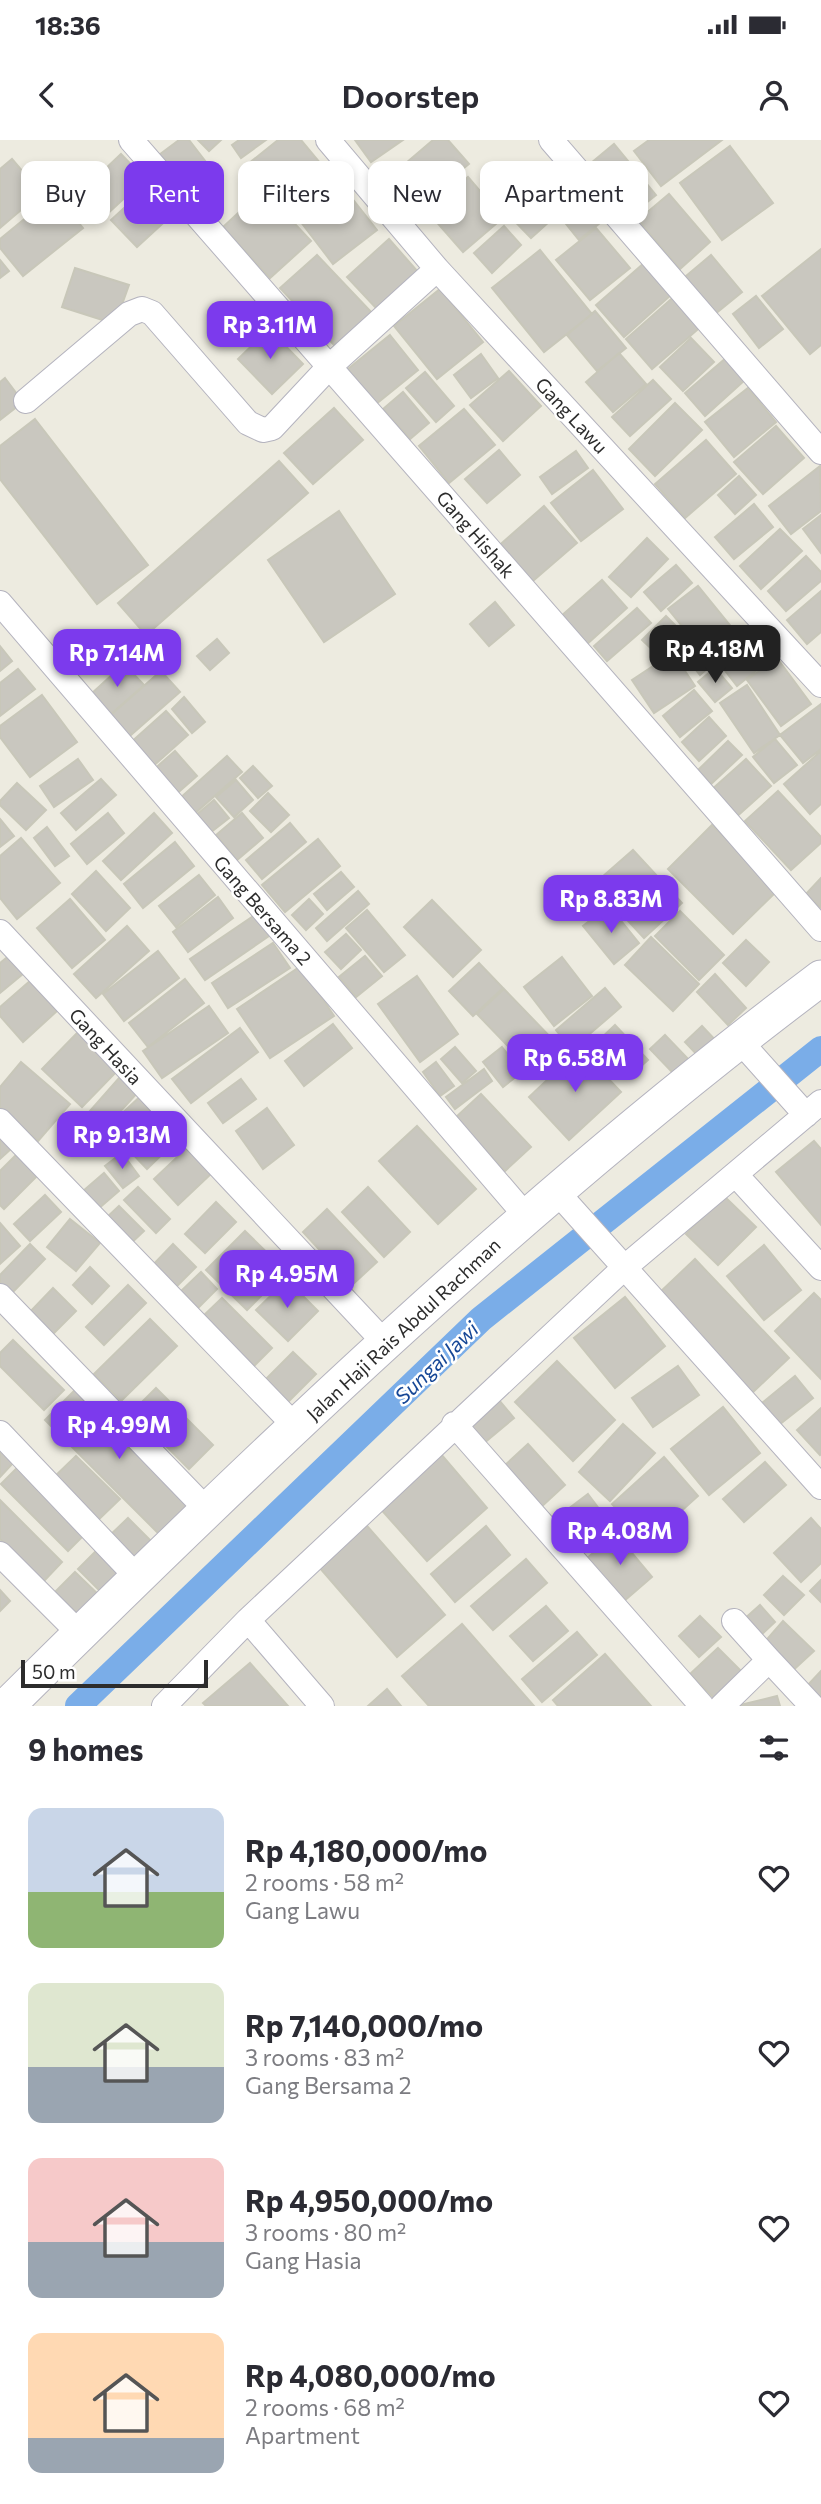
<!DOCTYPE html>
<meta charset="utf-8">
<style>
:root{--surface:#fff;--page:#f2f2f3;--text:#2b2b33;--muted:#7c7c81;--accent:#7c3aed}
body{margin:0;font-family:Commissioner,sans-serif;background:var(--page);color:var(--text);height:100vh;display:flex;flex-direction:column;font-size:26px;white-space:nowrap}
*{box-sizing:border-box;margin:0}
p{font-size:23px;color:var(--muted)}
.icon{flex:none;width:38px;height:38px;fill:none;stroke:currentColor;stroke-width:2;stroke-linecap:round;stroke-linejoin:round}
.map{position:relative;height:1566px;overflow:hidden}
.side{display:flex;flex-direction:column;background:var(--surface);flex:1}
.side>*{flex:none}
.hud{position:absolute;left:21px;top:21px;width:780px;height:63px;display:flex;gap:14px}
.scale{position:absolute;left:21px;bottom:18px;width:187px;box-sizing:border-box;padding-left:7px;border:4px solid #2c2c2c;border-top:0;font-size:19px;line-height:24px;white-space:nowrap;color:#2c2c2c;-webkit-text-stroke:5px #fff;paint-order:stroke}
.price{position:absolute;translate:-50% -60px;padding:0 16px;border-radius:14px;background:var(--accent);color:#fff;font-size:23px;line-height:46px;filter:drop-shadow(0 2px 4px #0008)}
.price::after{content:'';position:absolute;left:50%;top:42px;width:21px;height:16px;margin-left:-10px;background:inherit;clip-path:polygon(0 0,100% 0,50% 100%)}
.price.on{background:#222;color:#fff}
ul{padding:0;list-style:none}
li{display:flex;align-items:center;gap:21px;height:175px;padding:0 28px}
li span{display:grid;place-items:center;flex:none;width:196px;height:140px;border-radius:14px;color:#555}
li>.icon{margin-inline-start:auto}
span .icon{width:84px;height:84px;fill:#fffc;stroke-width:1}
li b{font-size:30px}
h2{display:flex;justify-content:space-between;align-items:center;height:84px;padding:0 28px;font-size:30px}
.chip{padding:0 24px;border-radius:14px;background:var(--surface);box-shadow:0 4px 10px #0003;font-size:24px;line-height:63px}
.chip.on{background:var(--accent);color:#fff}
.status{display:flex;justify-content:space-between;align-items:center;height:49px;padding:0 35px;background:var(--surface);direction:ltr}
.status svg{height:19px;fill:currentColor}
header{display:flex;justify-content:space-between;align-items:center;height:91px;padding:0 28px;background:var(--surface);font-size:32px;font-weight:600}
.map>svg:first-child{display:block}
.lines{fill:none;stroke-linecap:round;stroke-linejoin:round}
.canal{stroke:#7aade8;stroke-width:26}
.building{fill:#c9c7bf;stroke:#c8c7b9;stroke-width:2}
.street-casing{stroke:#b4b3be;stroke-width:26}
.secondary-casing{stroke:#b4b3be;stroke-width:37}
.street{stroke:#fff;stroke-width:24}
.secondary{stroke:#fff;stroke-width:35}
.labels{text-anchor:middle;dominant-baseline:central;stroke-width:5;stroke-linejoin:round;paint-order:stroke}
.street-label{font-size:19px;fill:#2c2c2c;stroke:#fff}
.water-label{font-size:21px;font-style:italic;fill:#164796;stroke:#fff}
</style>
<div class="status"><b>18:36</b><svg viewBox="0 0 49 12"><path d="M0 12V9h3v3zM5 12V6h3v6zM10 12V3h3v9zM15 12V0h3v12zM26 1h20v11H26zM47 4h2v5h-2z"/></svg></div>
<header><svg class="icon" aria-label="back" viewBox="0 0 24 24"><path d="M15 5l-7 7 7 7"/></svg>Doorstep<svg class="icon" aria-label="person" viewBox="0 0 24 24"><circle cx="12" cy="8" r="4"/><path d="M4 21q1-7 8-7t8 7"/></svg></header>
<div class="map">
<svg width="821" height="1566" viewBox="0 0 821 1566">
<rect width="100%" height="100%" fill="#edebe0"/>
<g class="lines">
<path class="canal" d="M78,1566L481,1179L821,909"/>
</g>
<path class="building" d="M179,0H189L206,22L179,42L159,15Z
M198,0H221L209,11Z
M239,0H266L241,18L232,5Z
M278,0H301L331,36L287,71L248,24Z
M355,0H403L371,22Z
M433,0H448L469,24L419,65L393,34Z
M649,0H722L661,46L634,11Z
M614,4L656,55L632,74L590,24Z
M730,6L773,63L722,100L680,43Z
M121,14L145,39L105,76L82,51Z
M12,19L41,53L0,88V29Z
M468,37L503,78L463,112L427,71Z
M340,43L377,90L333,124L297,77Z
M147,47L172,75L137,107L111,80Z
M519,49L550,81L531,98L500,66Z
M263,50L311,101L270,138L223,87Z
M55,54L83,88L23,136L0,108V99Z
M669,54L710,102L680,129L638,80Z
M589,58L606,78L579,100L562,79Z
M504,86L521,105L492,133L474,113Z
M596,88L630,128L590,160L556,120Z
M389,99L418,132L377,169L347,137Z
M821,109V205L810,214L762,156Z
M540,110L592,174L544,212L492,148Z
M317,115L373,174L337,208L280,148Z
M711,115L742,152L715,174L685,137Z
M0,120L9,131L0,138Z
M643,124L671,155L624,197L596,165Z
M75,128L129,145L115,184L62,167Z
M440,149L483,202L437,239L394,186Z
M677,154L704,184L652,229L626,199Z
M756,156L783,189L759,208L733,174Z
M595,171L626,208L597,231L567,195Z
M269,189L303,224L272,254L238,219Z
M390,195L418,230L376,264L348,229Z
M691,198L714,222L683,251L660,227Z
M619,213L646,244L613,272L586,242Z
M481,214L498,238L471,258L454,235Z
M726,218L745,240L705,276L685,253Z
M509,231L541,266L503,301L470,265Z
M425,232L454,266L436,282L406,248Z
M5,238L23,262L0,280V242Z
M653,240L671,259L630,296L612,277Z
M748,248L776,282L734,317L705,282Z
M403,252L429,283L410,299L383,269Z
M675,263L702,290L655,336L629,309Z
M334,268L363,300L313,344L284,313Z
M464,269L495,305L449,343L419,306Z
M35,279L148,425L97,464L0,339V306Z
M776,286L804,318L763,354L734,322Z
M706,300L736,334L685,378L655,344Z
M499,310L520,335L487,363L465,339Z
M576,311L588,328L552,354L540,337Z
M279,321L308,353L146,495L118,463Z
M820,326L821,371L791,394L769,366Z
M593,330L623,369L581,401L551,363Z
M739,336L756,355L735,374L718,355Z
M754,364L773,387L734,419L715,397Z
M544,366L577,403L527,446L495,409Z
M339,371L395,454L324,502L268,420Z
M821,375V413L803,389Z
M780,389L802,411L761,449L740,426Z
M647,398L668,419L631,457L609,437Z
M806,416L821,432V441L786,471L768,451Z
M676,425L692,443L661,471L644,452Z
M602,440L627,468L586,505L560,477Z
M698,446L738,495L709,519L668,469Z
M821,451V492L807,504L787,480Z
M495,462L514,485L489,506L470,484Z
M637,468L651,483L607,521L594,506Z
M666,476L680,490L657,514L642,500Z
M752,491L773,517L737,546L716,519Z
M684,498L708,528L700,535L676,505Z
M217,499L229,513L210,530L197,516Z
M0,506L12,521L0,531Z
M673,513L695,546L654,573L632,540Z
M777,518L811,564L781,586L747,540Z
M124,524L144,545L110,575L91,554Z
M715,528L732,548L715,562L698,542Z
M18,529L35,549L0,576V543Z
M161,531L180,552L124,601L105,580Z
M747,545L780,595L754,613L720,563Z
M694,550L712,571L680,597L663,576Z
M42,555L77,602L30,637L0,597V586Z
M184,557L205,582L192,593L172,569Z
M821,564V609L803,623L780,595Z
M166,571L188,595L151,628L129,604Z
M709,577L726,596L699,621L682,602Z
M775,599L797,625L774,643L753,617Z
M728,601L742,615L711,644L698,630Z
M175,611L197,636L174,656L152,631Z
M821,611V664L810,674L784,644Z
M227,616L242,632L193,675L179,659Z
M78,619L93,640L54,667L40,646Z
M746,619L771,646L735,678L710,651Z
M253,626L272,646L258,658L240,638Z
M101,639L116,655L76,690L61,673Z
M236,640L253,660L234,677L216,657Z
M17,643L46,670L26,690L0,665V661Z
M778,651L821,697V703L791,730L745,681Z
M268,653L289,675L271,692L250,671Z
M214,660L229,678L210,693L195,676Z
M108,673L124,693L87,724L71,704Z
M154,673L172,693L121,740L103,721Z
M242,673L263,698L237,720L216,695Z
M0,679L14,696L0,707Z
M290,683L306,702L262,739L246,720Z
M712,685L778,750L733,794L668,729Z
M47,687L69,716L55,726L34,698Z
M21,698L60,743L17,779L0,758V716Z
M318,699L340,726L285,772L262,745Z
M175,702L194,726L143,768L124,744Z
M633,710L682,763L644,798L594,744Z
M96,731L130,768L106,791L72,754Z
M341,732L354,747L327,770L314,754Z
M199,735L215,755L176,787L159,766Z
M821,738V768L806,754Z
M358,751L369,764L327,801L316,788Z
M218,757L233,778L188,812L173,792Z
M70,759L105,800L72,828L37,788Z
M309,759L323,774L306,790L292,775Z
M432,760L481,810L453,837L404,787Z
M609,766L639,803L614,824L583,786Z
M367,770L405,815L384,832L346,788Z
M680,771L724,815L699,840L655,796Z
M255,775L269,796L205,840L190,819Z
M127,786L149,811L96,858L74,834Z
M346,794L361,810L341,829L325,812Z
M651,797L699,844L673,871L625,825Z
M746,800L769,822L746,846L723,823Z
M273,803L290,828L228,868L212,843Z
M158,811L179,838L124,881L103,854Z
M10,815L24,833L0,853V823Z
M365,816L382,836L356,857L339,837Z
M562,817L592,856L554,886L524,847Z
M479,823L503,848L473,876L449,851Z
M301,826L334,876L270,918L237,869Z
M715,834L746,868L728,885L697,852Z
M417,836L458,894L420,922L378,864Z
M185,839L204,863L148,907L129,883Z
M30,841L57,871L23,902L0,876V867Z
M605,848L621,867L572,909L556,890Z
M504,849L558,905L532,931L477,874Z
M209,866L228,893L162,938L143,911Z
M333,884L352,908L304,946L285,921Z
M615,885L648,920L629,937L597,902Z
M702,886L720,905L703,921L685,902Z
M240,888L258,912L191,963L172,939Z
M80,890L119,929L82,967L42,929Z
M665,895L690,921L675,935L650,909Z
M455,907L476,931L462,943L441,919Z
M502,907L522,932L503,947L483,922Z
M580,909L621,952L569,1000L529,957Z
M21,922L70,964L38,1001L0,967V947Z
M436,922L454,946L440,956L423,932Z
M484,929L492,941L455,969L446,957Z
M120,937L138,952L107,986L90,971Z
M241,939L256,959L223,983L208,963Z
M143,954L157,968L119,1004L105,989Z
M481,954L531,1007L505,1031L455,978Z
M267,968L294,1005L263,1029L236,991Z
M161,978L180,997L147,1029L128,1009Z
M417,986L476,1049L438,1084L379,1021Z
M0,997L11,1009L0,1019Z
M814,1001L821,1009V1085L776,1032Z
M188,1007L212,1033L178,1065L154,1039Z
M122,1013L139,1036L123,1048L105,1026Z
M17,1014L38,1035L4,1069L0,1065V1031Z
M104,1033L119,1051L98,1069L83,1051Z
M138,1047L170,1079L156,1093L124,1060Z
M368,1047L410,1092L384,1117L342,1072Z
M45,1055L61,1072L30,1101L14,1084Z
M724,1056L756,1087L718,1125L686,1094Z
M216,1062L236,1082L205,1113L185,1094Z
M119,1066L144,1091L129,1105L104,1080Z
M327,1069L377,1122L352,1145L303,1092Z
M70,1079L100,1103L76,1131L47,1107Z
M0,1083L20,1106L0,1124Z
M245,1091L286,1131L247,1170L206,1130Z
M30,1104L45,1119L11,1154L0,1143V1135Z
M173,1104L196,1127L173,1150L150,1128Z
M764,1105L801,1150L764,1180L727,1136Z
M695,1119L789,1218L752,1253L658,1154Z
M90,1127L109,1146L92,1164L73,1145Z
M201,1132L217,1149L196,1170L179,1153Z
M287,1140L318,1171L288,1201L256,1170Z
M128,1145L146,1163L104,1205L86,1187Z
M53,1148L76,1171L51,1196L28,1174Z
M814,1153L821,1160V1239L775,1191Z
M625,1157L665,1206L615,1248L574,1198Z
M222,1158L272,1208L251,1229L200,1179Z
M150,1179L177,1206L121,1261L94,1234Z
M13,1200L64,1250L44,1270L0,1226V1213Z
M293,1212L316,1234L288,1262L266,1239Z
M557,1221L615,1280L573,1321L515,1262Z
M678,1226L699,1255L653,1287L632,1258Z
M795,1236L813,1258L780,1284L762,1263Z
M78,1247L193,1362L160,1395L45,1280Z
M156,1248L213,1305L189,1329L132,1272Z
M493,1253L514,1278L484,1303L462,1277Z
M723,1267L760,1313L709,1355L671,1309Z
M821,1268V1314L820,1315L797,1290Z
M623,1284L655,1313L610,1361L579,1332Z
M528,1304L565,1345L540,1368L504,1326Z
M0,1310L13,1323L0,1337Z
M440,1313L487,1368L427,1421L378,1366Z
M76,1316L120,1359L93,1385L49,1342Z
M664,1317L698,1356L647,1402L612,1364Z
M765,1322L786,1345L744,1382L723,1359Z
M19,1326L86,1393L68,1411L1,1344Z
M588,1354L606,1378L573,1403L555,1379Z
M0,1360L62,1422L43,1442L0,1399Z
M128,1378L155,1405L134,1426L106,1399Z
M811,1378L821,1389V1423L801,1442L774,1413Z
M361,1379L445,1475L397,1517L313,1420Z
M486,1386L510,1415L455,1462L431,1434Z
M616,1394L652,1437L624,1461L587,1418Z
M98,1409L125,1436L105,1456L78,1429Z
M526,1419L547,1443L493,1490L471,1466Z
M75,1432L103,1459L83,1479L55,1452Z
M783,1436L804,1455L784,1475L764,1455Z
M821,1440V1462L810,1451Z
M0,1450L10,1461L0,1471Z
M760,1465L775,1482L758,1498L743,1480Z
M546,1466L568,1491L533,1521L510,1496Z
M700,1476L721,1497L699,1517L679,1496Z
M783,1481L814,1511L790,1533L762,1505Z
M462,1484L534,1566H429L402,1536Z
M577,1492L597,1515L542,1562L522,1539Z
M718,1508L745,1535L717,1561L690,1534Z
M605,1514L651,1566H558L553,1560Z
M250,1523L288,1566H206L203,1563Z
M821,1531V1560L806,1547Z
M387,1549L401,1566H368Z
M777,1556L780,1566H736Z"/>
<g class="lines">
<g class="street-casing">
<path id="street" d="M131,0L821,789
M328,0L437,129L821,545
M551,0L821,312
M26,261L129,174L142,169L152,173L248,283L263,290L272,288L329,227L437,129
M0,463L526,1076
M0,792L385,1203
M739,900L806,975
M0,981L296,1287
M736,1035L821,1128
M556,1051L821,1347
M0,1156L208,1371
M454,1284L702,1566
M0,1293L138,1438
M0,1414L80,1494
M248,1480L322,1566
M734,1481L769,1520
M164,1566L248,1480L625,1127L821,962
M722,1566L769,1520L812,1566"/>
</g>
<g class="secondary-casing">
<path id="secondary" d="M7,1566C265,1310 530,1057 821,838"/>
</g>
<use href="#street" class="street"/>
<use href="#secondary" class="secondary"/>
</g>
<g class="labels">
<g class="street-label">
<text transform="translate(572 275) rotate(47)">Gang Lawu</text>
<text transform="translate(476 394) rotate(49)">Gang Hishak</text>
<text transform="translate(263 770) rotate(49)">Gang Bersama 2</text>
<text transform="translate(106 906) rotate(47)">Gang Hasia</text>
<text transform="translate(403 1189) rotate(-43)">Jalan Haji Rais Abdul Rachman</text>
</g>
<g class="water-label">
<text transform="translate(436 1222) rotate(-44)">Sungai Jawi</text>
</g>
</g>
</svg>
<div class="scale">50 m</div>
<b class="price" style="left:270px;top:221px">Rp 3.11M</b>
<b class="price on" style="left:715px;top:545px">Rp 4.18M</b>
<b class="price" style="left:117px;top:549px">Rp 7.14M</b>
<b class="price" style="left:611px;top:795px">Rp 8.83M</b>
<b class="price" style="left:575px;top:954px">Rp 6.58M</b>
<b class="price" style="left:122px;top:1031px">Rp 9.13M</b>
<b class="price" style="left:287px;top:1170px">Rp 4.95M</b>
<b class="price" style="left:119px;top:1321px">Rp 4.99M</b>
<b class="price" style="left:620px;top:1427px">Rp 4.08M</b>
<div class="hud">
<a class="chip">Buy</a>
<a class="chip on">Rent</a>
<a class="chip">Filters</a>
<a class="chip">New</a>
<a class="chip">Apartment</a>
</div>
</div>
<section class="side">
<h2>9 homes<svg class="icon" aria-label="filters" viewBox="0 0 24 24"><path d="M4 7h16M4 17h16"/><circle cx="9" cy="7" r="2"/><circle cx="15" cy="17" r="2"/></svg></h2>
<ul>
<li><span style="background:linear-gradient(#c9d6e8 60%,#8fb573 0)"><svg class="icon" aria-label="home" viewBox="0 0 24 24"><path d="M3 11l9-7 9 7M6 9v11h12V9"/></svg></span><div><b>Rp 4,180,000/mo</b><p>2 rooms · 58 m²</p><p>Gang Lawu</p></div><svg class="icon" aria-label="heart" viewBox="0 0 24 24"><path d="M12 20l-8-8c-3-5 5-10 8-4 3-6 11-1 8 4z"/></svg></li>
<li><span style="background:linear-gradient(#dfe7d0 60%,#9aa5b1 0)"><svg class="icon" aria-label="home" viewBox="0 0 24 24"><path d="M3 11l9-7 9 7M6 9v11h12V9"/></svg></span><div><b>Rp 7,140,000/mo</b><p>3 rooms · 83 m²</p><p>Gang Bersama 2</p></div><svg class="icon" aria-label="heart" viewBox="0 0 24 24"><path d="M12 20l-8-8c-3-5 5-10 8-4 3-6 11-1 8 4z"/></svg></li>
<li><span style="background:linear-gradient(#f6c9c9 60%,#9aa5b1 0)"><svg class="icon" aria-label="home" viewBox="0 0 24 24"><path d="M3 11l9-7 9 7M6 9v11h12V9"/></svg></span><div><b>Rp 4,950,000/mo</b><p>3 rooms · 80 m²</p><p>Gang Hasia</p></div><svg class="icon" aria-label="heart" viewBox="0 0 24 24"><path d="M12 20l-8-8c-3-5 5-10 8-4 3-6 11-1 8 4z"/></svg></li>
<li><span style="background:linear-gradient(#ffd9b3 75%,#9aa5b1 0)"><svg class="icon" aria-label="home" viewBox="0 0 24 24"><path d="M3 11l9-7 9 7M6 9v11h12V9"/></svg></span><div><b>Rp 4,080,000/mo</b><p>2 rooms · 68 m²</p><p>Apartment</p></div><svg class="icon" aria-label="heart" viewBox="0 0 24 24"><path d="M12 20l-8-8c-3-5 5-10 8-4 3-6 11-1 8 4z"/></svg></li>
</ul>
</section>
